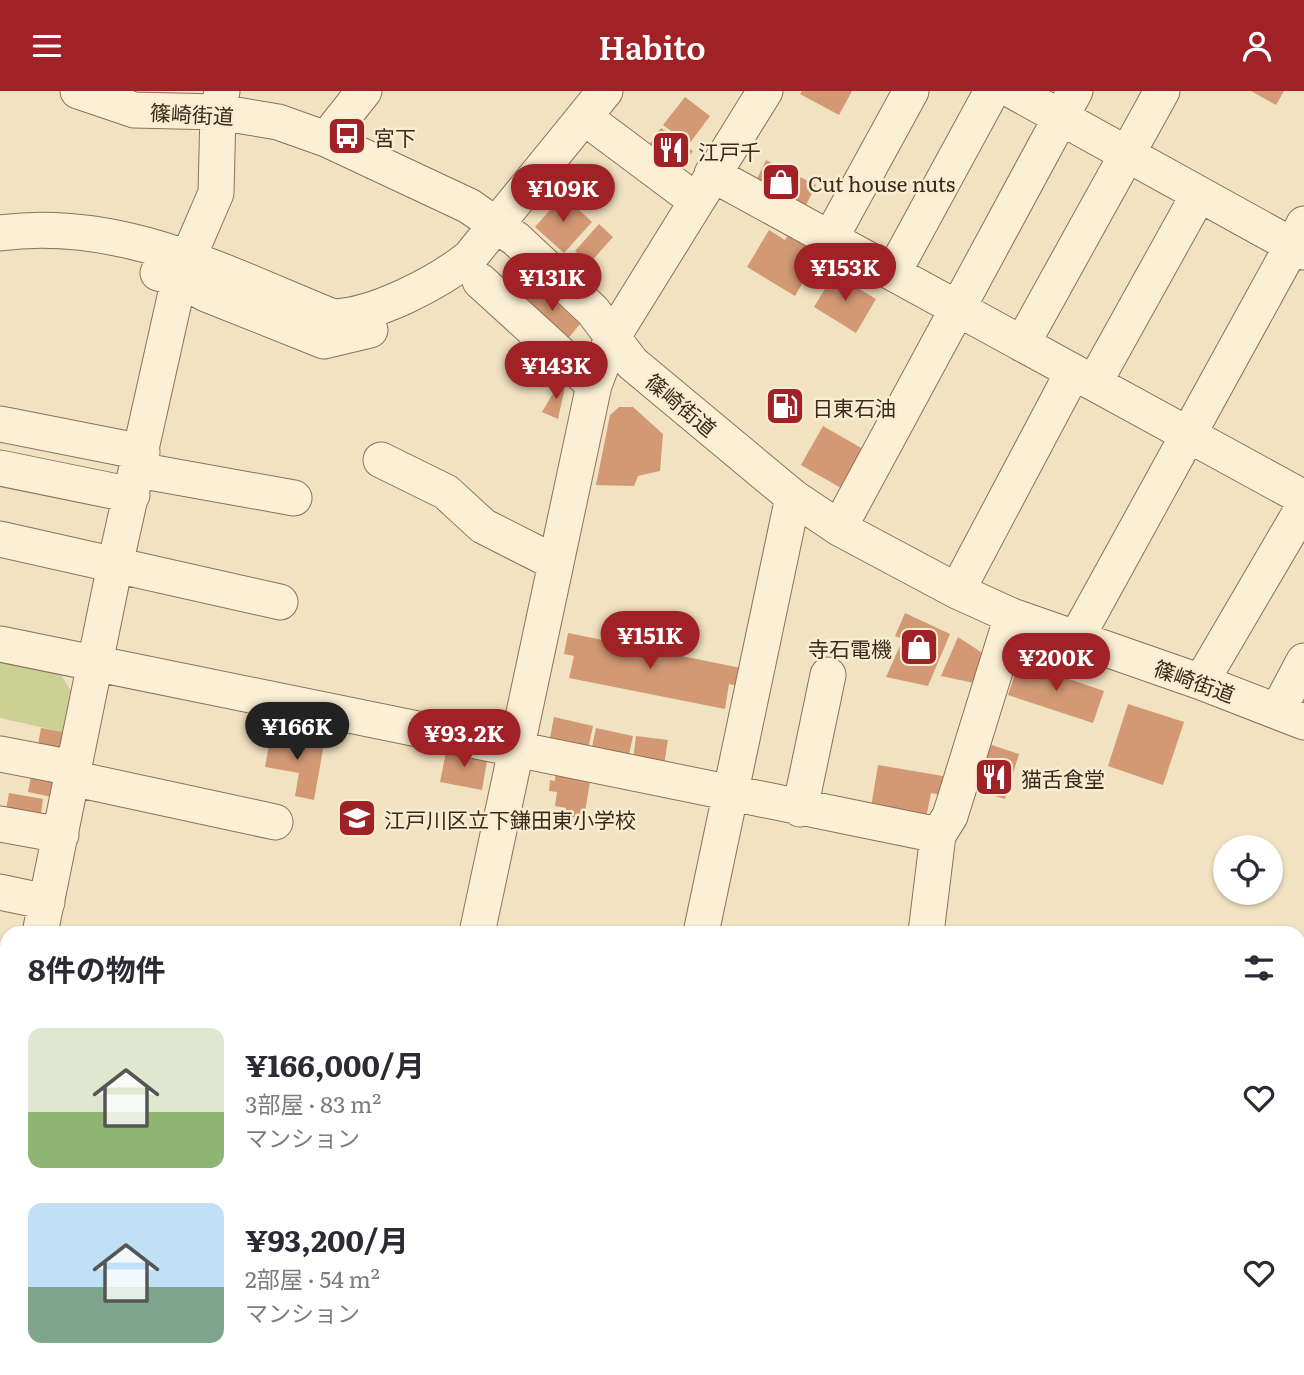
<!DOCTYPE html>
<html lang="ja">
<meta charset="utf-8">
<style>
:root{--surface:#fff;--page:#f2f2f3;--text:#2b2b33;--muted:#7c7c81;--accent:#a02226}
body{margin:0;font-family:Literata,"Noto Sans JP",serif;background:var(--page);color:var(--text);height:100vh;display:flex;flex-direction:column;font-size:26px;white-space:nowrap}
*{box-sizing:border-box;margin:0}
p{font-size:23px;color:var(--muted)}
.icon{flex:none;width:38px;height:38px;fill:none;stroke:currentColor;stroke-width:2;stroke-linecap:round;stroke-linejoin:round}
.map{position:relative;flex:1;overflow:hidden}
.sheet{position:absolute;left:0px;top:835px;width:1306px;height:450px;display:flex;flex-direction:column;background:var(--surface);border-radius:21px 21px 0 0;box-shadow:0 2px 5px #0004}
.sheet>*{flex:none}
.buttons{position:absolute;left:1213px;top:744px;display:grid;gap:14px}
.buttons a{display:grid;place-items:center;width:70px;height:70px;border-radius:50%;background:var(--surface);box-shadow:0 2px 5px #0004;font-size:35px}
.price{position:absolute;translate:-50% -60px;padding:0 16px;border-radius:24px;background:var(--accent);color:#fff;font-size:23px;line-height:46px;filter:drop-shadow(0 2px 4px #0008)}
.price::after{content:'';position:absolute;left:50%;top:42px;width:21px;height:16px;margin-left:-10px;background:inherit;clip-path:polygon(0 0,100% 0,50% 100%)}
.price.selected{background:#222;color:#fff}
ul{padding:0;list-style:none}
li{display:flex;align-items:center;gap:21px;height:175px;padding:0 28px}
li span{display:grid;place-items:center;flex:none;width:196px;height:140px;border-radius:14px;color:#555}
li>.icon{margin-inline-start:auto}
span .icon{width:84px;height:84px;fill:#fffc;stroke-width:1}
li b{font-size:30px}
h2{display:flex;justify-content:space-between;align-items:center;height:84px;padding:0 28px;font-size:30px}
header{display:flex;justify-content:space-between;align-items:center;height:91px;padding:0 28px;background:var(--accent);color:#fff;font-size:32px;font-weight:600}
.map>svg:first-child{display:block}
.green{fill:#cbd094}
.building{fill:#d29974}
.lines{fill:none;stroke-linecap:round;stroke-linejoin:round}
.minor-casing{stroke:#8c7257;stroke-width:37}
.minor{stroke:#fbefd5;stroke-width:35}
.labels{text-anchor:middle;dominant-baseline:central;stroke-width:5;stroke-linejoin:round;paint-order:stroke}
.street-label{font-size:21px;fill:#3b2a1c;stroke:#f8ecd1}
.poi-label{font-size:21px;fill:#3b2a1c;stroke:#f8ecd1;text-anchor:start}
</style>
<header><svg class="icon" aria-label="menu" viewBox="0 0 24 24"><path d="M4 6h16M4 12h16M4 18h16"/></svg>Habito<svg class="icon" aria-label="person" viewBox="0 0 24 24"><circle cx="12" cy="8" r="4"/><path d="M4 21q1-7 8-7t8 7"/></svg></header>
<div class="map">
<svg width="1304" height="1284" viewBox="0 0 1304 1284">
<rect width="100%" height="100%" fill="#f1e2c1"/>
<path class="green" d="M0,567L58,579L73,603L63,641L0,627Z"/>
<path class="building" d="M802,0H852L839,24L800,3Z
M1251,0H1284L1276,14Z
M685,6L710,25L689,53L663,34Z
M661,37L693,60L680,77L646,58Z
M766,69L816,94L805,116L788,107L792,99L773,90L770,97L756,90Z
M563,104L592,131L564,162L535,136Z
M599,133L613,146L589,173L575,160Z
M792,138L823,157L795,205L747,176L769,139L785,149Z
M834,183L876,208L856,242L814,216Z
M537,194L580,233L566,250L523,210Z
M561,289L566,291L558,328L542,321Z
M619,316H633L663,343L660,380L638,385L634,395L596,394L610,324Z
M823,335L863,358L841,397L801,374Z
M905,522L950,543L928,595L886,586L903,548L895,545Z
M568,542L741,577L738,595L729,593L725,618L569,587L574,565L564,563Z
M958,546L984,563L974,592L941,585Z
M1019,571L1104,600L1093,632L1008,604Z
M1128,613L1184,631L1163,694L1108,675Z
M554,626L593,635L586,667L562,650L550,647Z
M41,637L69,642L66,664L37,659Z
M596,637L633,645L627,673L590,665Z
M271,643L324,653L314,709L295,705L299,682L265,676Z
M636,645L668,649L664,674L633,670Z
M986,652L1019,663L1005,708L971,698Z
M447,656L488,664L482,699L440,691Z
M878,674L943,685L940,704L931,702L926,727L871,716Z
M556,679L591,684L584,728L565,725L566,717L555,715L557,701L549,700L550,689L555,690Z
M32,680L60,687L56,707L28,701Z
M9,702L43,708L40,730L5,724Z
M0,1035L7,1038V1063L0,1061Z
M0,1068L7,1070V1097L0,1095Z
M937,1278H969L971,1284H939Z
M1106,1278H1125L1124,1281L1131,1284H1104Z"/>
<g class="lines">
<g class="minor-casing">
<path id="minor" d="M78,0L134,19L218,21L278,31L326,48L469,115L516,148L593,220L632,272L793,406L839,437L957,500L1012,525L1201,591L1304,631
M1013,0L1304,161
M584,26L695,109
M326,48L364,0
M712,83L1304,407
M0,142C121,126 224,182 333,226C374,225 438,192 470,166L605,0
M830,148L911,0
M158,182L179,188L206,203L324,250L370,239
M893,182L992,0
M480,190L594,294
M1022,253L1162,0
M1094,292L1199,103
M0,333L142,361
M381,369L446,401L483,435L556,472
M0,377L132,404
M138,379L294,407
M839,437L1075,0
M0,448L280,511
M957,500L1073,281
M1077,546L1304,133
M0,553L938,744
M1201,591L1304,415
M1278,619L1304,570
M0,663L73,677
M71,687L275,731
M800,718L828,584
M0,733L61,744
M0,801L47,811
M40,842L115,474L179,188L216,102L218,21L222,0
M477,842L594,294L612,247L765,0
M701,842L793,406
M926,842L938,744L950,725L1012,525
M0,872L7,873
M0,1002L7,997
M1298,1005L1304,989
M1298,1087L1304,1089
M1298,1153L1304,1155
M1298,1224L1304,1226
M829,1278L849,1284
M898,1278V1284
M981,1278L983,1284
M1236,1278L1255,1284
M89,1284L93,1278
M303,1284L308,1278
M386,1284L389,1278
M531,1284L533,1278
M1203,1284L1205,1278"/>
</g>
<use href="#minor" class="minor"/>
</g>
<defs>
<g id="bus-square" transform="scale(2.0125)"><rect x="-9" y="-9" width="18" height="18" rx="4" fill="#a02226" stroke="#f8ecd1"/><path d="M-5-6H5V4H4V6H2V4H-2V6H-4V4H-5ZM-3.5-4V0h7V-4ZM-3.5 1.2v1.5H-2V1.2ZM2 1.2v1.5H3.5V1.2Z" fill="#fff"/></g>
<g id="restaurant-square" transform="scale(2.0125)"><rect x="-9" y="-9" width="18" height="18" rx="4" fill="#a02226" stroke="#f8ecd1"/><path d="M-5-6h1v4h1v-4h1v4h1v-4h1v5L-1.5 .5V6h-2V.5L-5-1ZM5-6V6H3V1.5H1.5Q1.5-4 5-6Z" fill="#fff"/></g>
<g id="shop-square" transform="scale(2.0125)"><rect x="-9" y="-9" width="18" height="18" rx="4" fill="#a02226" stroke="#f8ecd1"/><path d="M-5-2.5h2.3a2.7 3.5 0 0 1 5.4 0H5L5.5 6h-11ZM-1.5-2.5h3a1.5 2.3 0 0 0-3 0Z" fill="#fff"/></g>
<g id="fuel-square" transform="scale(2.0125)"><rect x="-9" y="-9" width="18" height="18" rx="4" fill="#a02226" stroke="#f8ecd1"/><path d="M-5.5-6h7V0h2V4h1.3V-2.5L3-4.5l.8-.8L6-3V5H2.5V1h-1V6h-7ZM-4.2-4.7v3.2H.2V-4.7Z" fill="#fff"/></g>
<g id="school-square" transform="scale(2.0125)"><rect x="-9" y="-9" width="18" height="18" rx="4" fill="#a02226" stroke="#f8ecd1"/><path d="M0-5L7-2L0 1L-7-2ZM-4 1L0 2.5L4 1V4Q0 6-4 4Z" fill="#fff"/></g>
</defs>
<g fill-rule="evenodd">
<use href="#bus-square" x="347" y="45"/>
<use href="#restaurant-square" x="671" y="59"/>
<use href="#shop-square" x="781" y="91"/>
<use href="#fuel-square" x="785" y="315"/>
<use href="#shop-square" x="919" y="556"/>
<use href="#restaurant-square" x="994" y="686"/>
<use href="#school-square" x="357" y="727"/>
</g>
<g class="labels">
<g class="street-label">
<text transform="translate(192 22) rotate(3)">篠崎街道</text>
<text transform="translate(682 313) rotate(40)">篠崎街道</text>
<text transform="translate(1195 589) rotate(20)">篠崎街道</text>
</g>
<g class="poi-label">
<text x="374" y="45">宮下</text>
<text x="698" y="59">江戸千</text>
<text x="808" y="91">Cut house nuts</text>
<text x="812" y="315">日東石油</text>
<text x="892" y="556" text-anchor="end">寺石電機</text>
<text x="1021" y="686">猫舌食堂</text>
<text x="384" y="727">江戸川区立下鎌田東小学校</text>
</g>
</g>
</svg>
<div class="buttons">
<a><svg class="icon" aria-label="locate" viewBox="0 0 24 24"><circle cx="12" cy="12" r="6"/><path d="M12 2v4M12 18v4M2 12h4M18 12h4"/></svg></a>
</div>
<b class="price" style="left:563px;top:133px">¥109K</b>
<b class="price" style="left:845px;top:212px">¥153K</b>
<b class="price" style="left:552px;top:222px">¥131K</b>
<b class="price" style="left:556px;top:310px">¥143K</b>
<b class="price" style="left:650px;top:580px">¥151K</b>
<b class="price" style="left:1056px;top:602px">¥200K</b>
<b class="price selected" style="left:297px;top:671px">¥166K</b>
<b class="price" style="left:464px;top:678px">¥93.2K</b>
<section class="sheet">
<h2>8件の物件<svg class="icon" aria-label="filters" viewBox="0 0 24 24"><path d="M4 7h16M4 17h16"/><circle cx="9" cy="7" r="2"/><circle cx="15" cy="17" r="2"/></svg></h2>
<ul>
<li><span style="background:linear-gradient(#dfe7d0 60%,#8fb573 0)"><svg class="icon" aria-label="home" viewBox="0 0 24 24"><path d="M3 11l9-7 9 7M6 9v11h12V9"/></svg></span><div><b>¥166,000/月</b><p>3部屋 · 83 m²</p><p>マンション</p></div><svg class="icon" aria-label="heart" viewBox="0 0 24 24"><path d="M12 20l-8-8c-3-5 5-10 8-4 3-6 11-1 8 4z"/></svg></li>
<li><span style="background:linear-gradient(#bfe0f5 60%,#7fa58c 0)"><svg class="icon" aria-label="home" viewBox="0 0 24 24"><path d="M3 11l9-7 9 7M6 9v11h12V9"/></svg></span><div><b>¥93,200/月</b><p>2部屋 · 54 m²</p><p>マンション</p></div><svg class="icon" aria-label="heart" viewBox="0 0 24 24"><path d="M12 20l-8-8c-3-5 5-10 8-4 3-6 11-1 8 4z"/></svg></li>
</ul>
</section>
</div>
